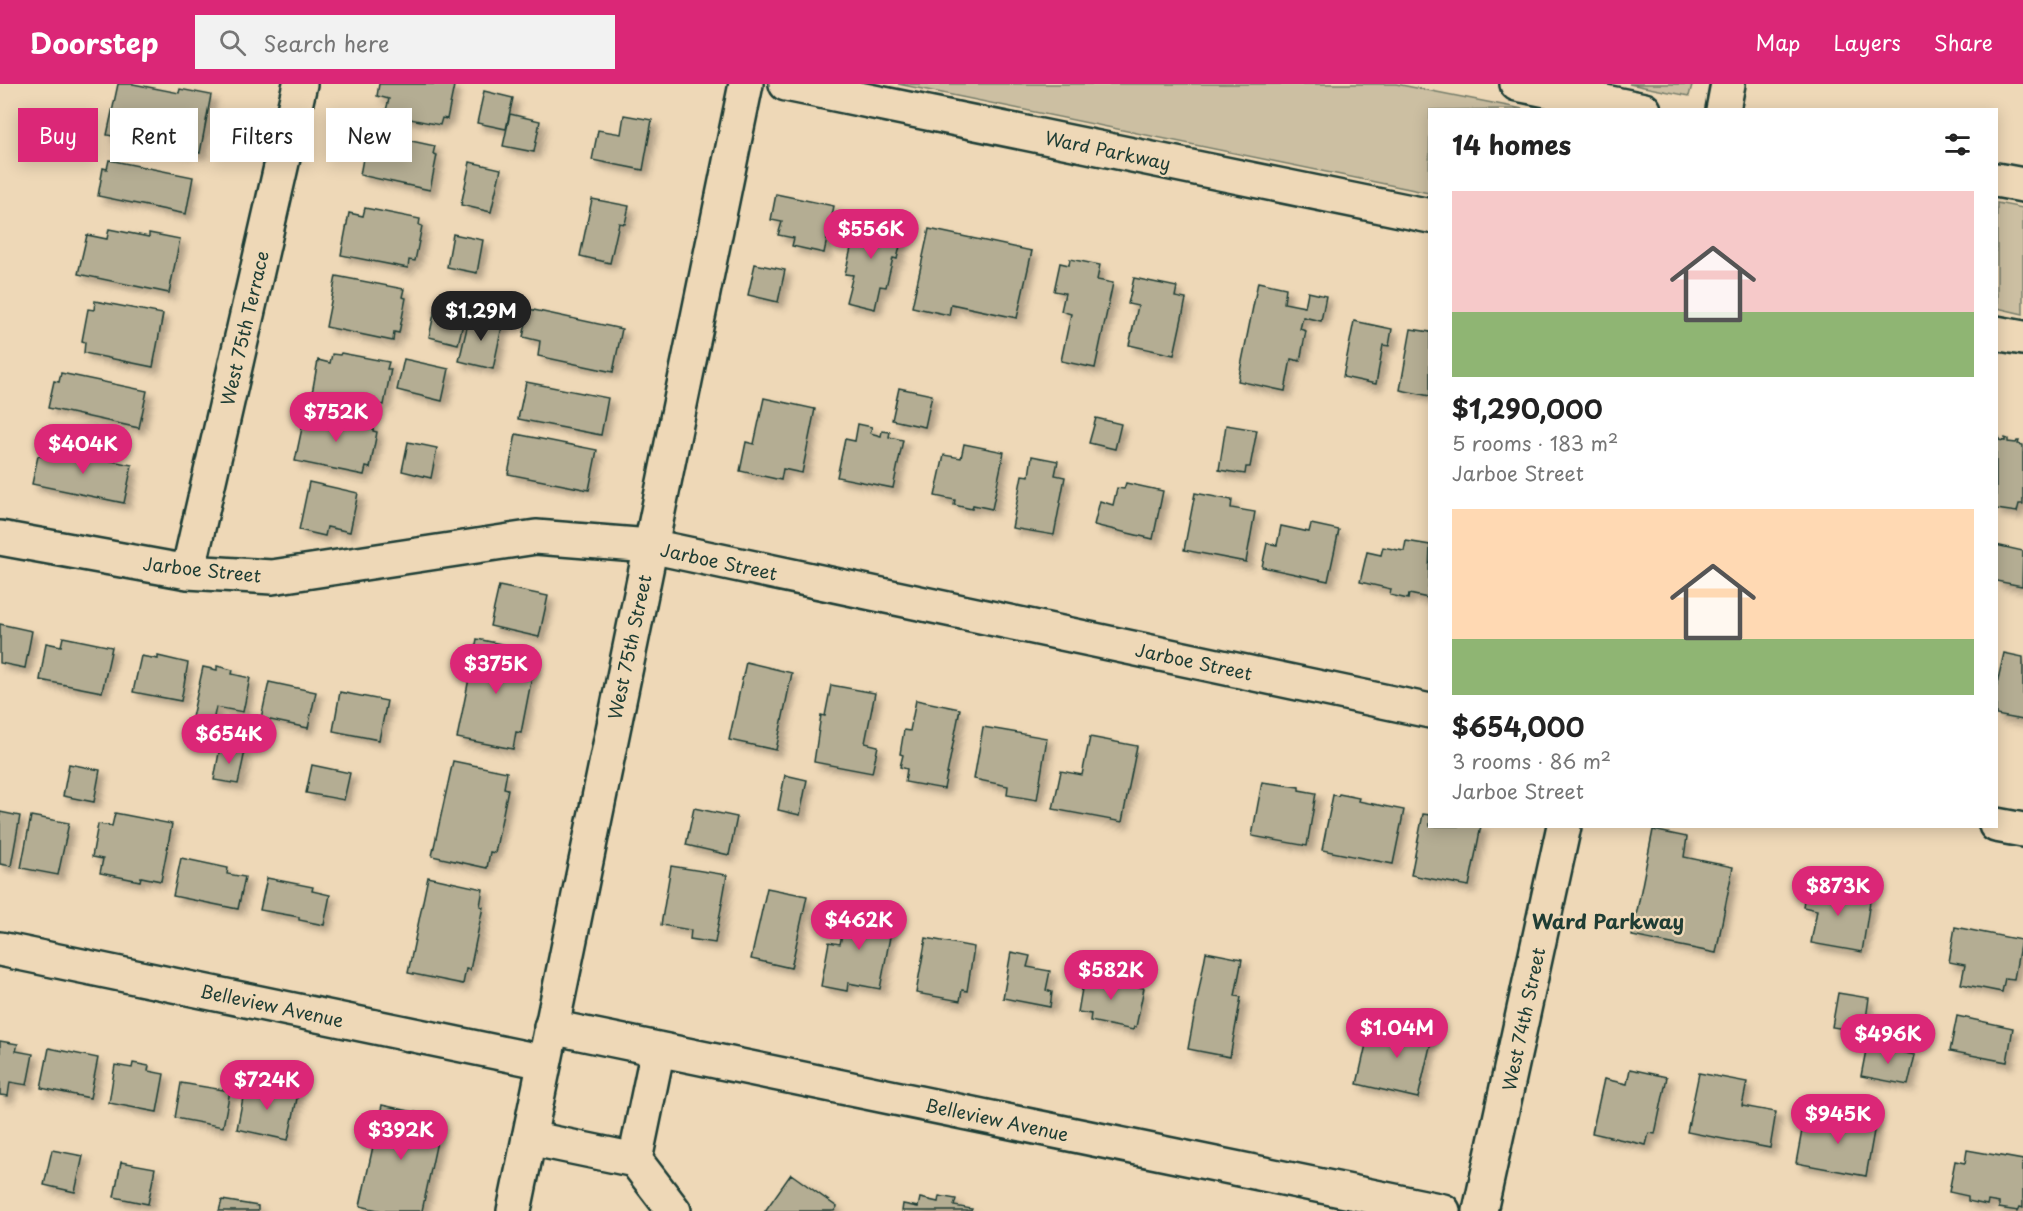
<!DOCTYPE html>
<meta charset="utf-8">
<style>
:root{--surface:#fff;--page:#f2f2f2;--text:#222;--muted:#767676;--accent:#db2777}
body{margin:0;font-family:"Playpen Sans",sans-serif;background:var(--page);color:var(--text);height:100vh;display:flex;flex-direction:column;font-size:22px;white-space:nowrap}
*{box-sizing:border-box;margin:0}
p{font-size:20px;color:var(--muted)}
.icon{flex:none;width:33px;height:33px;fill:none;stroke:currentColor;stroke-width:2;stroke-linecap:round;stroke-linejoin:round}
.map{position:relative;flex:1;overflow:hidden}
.sheet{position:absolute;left:1428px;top:24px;width:570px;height:720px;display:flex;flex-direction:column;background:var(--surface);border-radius:0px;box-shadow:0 3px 15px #0003}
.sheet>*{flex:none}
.guide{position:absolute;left:18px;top:24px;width:570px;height:54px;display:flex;gap:12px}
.price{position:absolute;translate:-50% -51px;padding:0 14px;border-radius:21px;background:var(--accent);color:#fff;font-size:20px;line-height:39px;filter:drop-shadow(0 2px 3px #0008)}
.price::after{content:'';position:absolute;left:50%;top:36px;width:18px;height:14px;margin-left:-9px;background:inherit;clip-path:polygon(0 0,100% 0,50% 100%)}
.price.current{background:#222;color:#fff}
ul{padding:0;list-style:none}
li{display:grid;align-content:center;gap:12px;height:318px;padding:0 24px}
li span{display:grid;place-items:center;height:186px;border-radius:0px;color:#555}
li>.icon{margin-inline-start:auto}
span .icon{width:108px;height:108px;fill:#fffc;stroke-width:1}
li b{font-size:26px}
h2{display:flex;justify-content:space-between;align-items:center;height:72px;padding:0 24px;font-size:26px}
.chip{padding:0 21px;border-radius:0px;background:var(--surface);box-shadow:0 3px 15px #0003;font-size:21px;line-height:54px}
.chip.current{background:var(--accent);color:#fff}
header{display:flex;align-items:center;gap:36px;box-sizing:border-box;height:84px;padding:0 30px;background:var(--accent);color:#fff}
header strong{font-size:28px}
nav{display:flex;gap:33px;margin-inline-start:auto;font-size:21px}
.search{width:420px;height:54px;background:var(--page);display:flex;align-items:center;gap:15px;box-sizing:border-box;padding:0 21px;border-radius:0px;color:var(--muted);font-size:22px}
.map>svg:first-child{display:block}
.green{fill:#ccbfa2;stroke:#767e6b;stroke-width:1.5}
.building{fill:#b4ad93;stroke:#1f3d34;stroke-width:1.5;filter:url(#shadow)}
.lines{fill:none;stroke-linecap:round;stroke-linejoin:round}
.minor-casing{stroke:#1f3d34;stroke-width:38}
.major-casing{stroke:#1f3d34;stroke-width:38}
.minor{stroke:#eed8b7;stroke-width:33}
.major{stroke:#eed8b7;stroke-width:33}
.labels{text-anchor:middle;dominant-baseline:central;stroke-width:4.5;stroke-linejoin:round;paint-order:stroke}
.street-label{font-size:18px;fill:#1f3d34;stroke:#eed8b7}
.neighbourhood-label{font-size:20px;font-weight:bold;fill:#1f3d34;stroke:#eed8b7}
</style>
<header>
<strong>Doorstep</strong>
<div class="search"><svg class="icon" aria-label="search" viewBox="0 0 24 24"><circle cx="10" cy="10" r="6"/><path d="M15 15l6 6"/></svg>Search here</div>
<nav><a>Map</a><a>Layers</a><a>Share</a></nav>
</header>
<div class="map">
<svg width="2023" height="1127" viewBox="0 0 2023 1127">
<defs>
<filter id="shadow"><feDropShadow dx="5.5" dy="5.5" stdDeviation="3" flood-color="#0004"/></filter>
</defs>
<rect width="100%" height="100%" fill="#eed8b7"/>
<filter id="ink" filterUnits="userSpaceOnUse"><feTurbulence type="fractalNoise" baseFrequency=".0167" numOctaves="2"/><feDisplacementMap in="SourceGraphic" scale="12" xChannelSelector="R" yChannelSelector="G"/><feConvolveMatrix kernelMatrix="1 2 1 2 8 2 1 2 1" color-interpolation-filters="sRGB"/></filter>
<g filter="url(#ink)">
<path class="green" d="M898,0H1396L1523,25L1430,26L1429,109Z
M1629,0H1687L1692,1L1689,12Z
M1997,119L2023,124V230L1997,224Z"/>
<path class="building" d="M118,0H133L179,9L180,5L211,11L200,69L107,51Z
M379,0H444L454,2L447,35L442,34L440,41L385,30L389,15L377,12Z
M484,7L513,14L506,45L477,39Z
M510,30L540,37L534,68L503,62Z
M624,31L652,36L643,86L592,76L598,46L621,50Z
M379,50L435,62L433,70L437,71L430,106L360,91L366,58L377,61Z
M109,76L193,93L186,130L98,112L103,84L107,85Z
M470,78L501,85L491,128L461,121Z
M776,110L834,122L824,169L792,162L794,154L778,151L782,138L771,136Z
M592,115L629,122L625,140L619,139L610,179L580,172Z
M365,124L420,135L419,141L422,142L415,177L409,176L408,184L341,171L349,129L363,132Z
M858,134L904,145L897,175L893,174L886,203L880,202L875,225L846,218L853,191L845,190Z
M109,145L149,153V149L180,155L169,209L78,190L87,151L107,155Z
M929,145L1032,167L1017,234L951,220L949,231L912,223Z
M453,150L483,156L477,189L447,183Z
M1070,175L1100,181L1097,196L1113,199L1095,284L1061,277L1071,230L1061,227L1065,209L1054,207L1060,179L1069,181Z
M755,180L785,186L778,218L748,211Z
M336,192L404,205L402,213L406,214L399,249L394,248L393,257L326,243Z
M1134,194L1177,203L1175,213L1186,215L1174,271L1129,261L1138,222L1128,220Z
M1258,198L1286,204L1284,219L1305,223L1308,208L1326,212L1321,237L1303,233L1300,245L1306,247L1300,277L1291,275L1285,307L1238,297Z
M95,217L163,230L153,283L84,269L85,258L82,257L88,225L94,226Z
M436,221L466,228L458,260L429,253Z
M529,225L622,245L613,288L538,272L540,257L523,253Z
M470,231L503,238L493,285L459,277Z
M1354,237L1392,245L1389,262L1383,261L1376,300L1343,293Z
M1411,245L1430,248V312L1400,306Z
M341,269L389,278L387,285H391L384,321L377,320L376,328L311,315L318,276L330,279L332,270L340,271Z
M404,275L449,285L442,317L397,306Z
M61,289L147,307L139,344L48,324L54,297L59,298Z
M526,298L608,314L601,351L518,335Z
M899,304L932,311L925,343L892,336Z
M764,314L815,325L802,389L783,385L781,396L740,387L746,358L754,360Z
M306,325L374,340L373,347L377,348L370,384L366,383L364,391L295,377Z
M1096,334L1121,340L1115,365L1089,359Z
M858,340L872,343L870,349L881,352L882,347L890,348L889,353L903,356L893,404L837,393L845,355L855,357Z
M1226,341L1257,346L1250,383H1246L1245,390L1219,386Z
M516,350L597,366L589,406L508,390Z
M1996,353H1999V356L2005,357V354L2008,355V358L2016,359L2017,357H2019L2018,360L2023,361V420H2019L2017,428L1996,425Z
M408,358L437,364L431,394L402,387Z
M964,360L1004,368L992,425L973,421L972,425L954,421L955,416L935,412L944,371L961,374Z
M48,364L132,381L124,419L32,400L38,372L46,373Z
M1032,372L1058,377L1055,391L1065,393L1054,451L1012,444L1022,391L1029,392Z
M309,398L358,409L350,448L327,443L325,452L299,446Z
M1126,399L1163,407L1153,455L1094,441L1100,417L1113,421L1117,404L1124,405Z
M1195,409L1232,416L1231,424L1255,428L1246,478L1184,466Z
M1311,440L1339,446L1328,497L1262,483L1267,459L1277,461L1281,442L1309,448Z
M1406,457L1430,461L1428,514L1409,510L1408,515L1390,511L1391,505L1360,498L1367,468L1381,471L1383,463L1404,467Z
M1996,461L2023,467L2022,502L1996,497Z
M499,502L548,512L539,553L490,542Z
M0,540L32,547L25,584L0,579Z
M63,553L112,563L102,608L40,596L46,559L61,562Z
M477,555L531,566L528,581L534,582L521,649L516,648L513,665L457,654Z
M2004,569L2023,573V636L1996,631V604Z
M141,572L158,575V572L188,579L181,617L133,608Z
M746,578L792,589L776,666L729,656Z
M217,582L233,586L232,590L250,594L243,628L216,623L212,642L191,638L203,583L217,586Z
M269,598L316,608L308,644L261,634Z
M831,601L875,609L865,659L878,662L872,689L814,678L821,631L825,632Z
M340,608L387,617L379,656L333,647Z
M916,616L960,625L944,705L905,698L907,685L900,683L903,671L900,670L904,646L910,647Z
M983,643L1047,654L1037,716L1007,711L1008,702L974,695Z
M1090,653L1137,662L1122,738L1053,725L1061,687L1082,691Z
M220,663L245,667L238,700L214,696Z
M453,677L507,688L504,704L508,705L495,769L490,768L487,784L432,772Z
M69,680L100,686L94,718L63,712Z
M312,681L350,689L344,716L306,709Z
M785,691L807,696L800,731L778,726Z
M1262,698L1299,703V706L1316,709L1307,762L1252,752Z
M1339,710L1359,714L1358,717L1404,726L1393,780L1322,766L1333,711L1338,712Z
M694,724L737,733L729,771L686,761Z
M0,728L20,732L11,782L0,780Z
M115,729L172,740L161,797L141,793L140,797L100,789L103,775L92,773L98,740L112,742Z
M1423,730L1430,731V742H1481L1469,802L1411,791Z
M31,732L69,739L58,791L21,784Z
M1653,746L1687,753L1684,773L1733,783L1716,869L1632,852Z
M181,774L228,784L227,790L245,793L238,825L173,812Z
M671,782L727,791L715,859L690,855L691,846L661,841Z
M428,793L483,805L480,822L483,823L470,886L466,885L463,900L408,889Z
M267,794L313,803L312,807L330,811L324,841L299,836V833L260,826Z
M1806,801L1871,811L1862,868L1811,859L1817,826L1803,823Z
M767,804L807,812L791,884L751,875Z
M848,823L894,832L880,905L848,899L847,907L821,902L829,858L840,860Z
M1955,843L2021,856L2014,895L2005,894L2002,908L1961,900L1965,881L1949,878Z
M926,854L974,863L967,907L962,906L960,917L916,909Z
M1011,868L1030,872L1027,883L1050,887L1046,906L1052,908L1050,923L1003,914Z
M1206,868L1242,875L1235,912L1241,913L1230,973L1188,965Z
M1099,889L1134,896L1132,902L1144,904L1136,943H1134L1133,946L1090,937L1091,930L1078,928L1084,893L1097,896Z
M1838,909L1869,914L1864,948L1832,943Z
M1957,932L2013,944L2007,978L1950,967Z
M1395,937L1434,945L1418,1014L1357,1000L1369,947L1391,951Z
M0,957L18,960L16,967L33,970L27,1001L10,998L8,1012L0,1011Z
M1867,961L1915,971L1908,1001L1861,992Z
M49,964L98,974L90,1014L41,1004Z
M133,979L149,982L148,987L164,990L157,1028L109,1019L115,981L132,984Z
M1630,985L1667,993L1655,1050L1649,1049L1646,1061L1592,1049L1604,995L1627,1000Z
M1699,989L1747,998L1742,1022L1776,1028L1770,1064L1687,1048Z
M246,998L298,1010L288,1056L237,1045Z
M181,999L230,1007L223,1043L175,1034Z
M382,1021L442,1034L422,1127H382L360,1122Z
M1842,1030L1876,1036L1866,1092L1796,1079L1803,1041L1819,1044L1820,1038L1839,1042Z
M52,1066L83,1072L75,1108L44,1101Z
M1967,1066L2023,1076V1124L2020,1123L2018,1127L1999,1124V1119L1988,1117L1987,1121L1968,1117V1112L1949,1108L1955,1077L1965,1079Z
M121,1078L155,1084L148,1120L114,1113Z
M791,1090L837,1123L834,1127H765Z
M939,1112L956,1115L954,1122L972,1125L971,1127H902L903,1120L918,1123L920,1114L938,1118Z
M222,1116L258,1122V1127H219Z"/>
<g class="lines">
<g class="minor-casing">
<path id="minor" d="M1723,26L1728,0
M0,454L188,488L272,493L536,453L650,462L1430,627
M188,488L300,0
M1996,741L2023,746
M0,865L544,978
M551,943L1443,1127
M529,1054L635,1076L674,1127
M635,1076L658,965
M1480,1127L1564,742"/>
</g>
<g class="major-casing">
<path id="major" d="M786,0L1430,132
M1517,0L1644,26
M1996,96L2023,101
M1996,249L2023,254
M514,1127L746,0"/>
</g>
<use href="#minor" class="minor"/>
<use href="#major" class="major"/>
</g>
</g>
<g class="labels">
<g class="street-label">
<text transform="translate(1108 66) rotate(12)">Ward Parkway</text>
<text transform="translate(244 244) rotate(-77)">West 75th Terrace</text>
<text transform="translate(719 477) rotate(12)">Jarboe Street</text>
<text transform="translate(202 485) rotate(6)">Jarboe Street</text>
<text transform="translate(629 563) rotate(-78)">West 75th Street</text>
<text transform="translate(1194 577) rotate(12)">Jarboe Street</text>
<text transform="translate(272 921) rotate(12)">Belleview Avenue</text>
<text transform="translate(1523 935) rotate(-78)">West 74th Street</text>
<text transform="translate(997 1035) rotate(12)">Belleview Avenue</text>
</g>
<g class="neighbourhood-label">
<text x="1608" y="837">Ward Parkway</text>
</g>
</g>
</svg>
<b class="price" style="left:871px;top:176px">$556K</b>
<b class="price current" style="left:481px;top:258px">$1.29M</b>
<b class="price" style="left:336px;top:359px">$752K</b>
<b class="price" style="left:83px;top:391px">$404K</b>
<b class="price" style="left:496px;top:611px">$375K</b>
<b class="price" style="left:229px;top:681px">$654K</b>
<b class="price" style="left:1838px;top:833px">$873K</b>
<b class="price" style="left:859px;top:867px">$462K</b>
<b class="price" style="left:1111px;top:917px">$582K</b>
<b class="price" style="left:1397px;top:975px">$1.04M</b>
<b class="price" style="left:1888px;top:981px">$496K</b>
<b class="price" style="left:267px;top:1027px">$724K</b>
<b class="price" style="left:1838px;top:1061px">$945K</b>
<b class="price" style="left:401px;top:1077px">$392K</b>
<div class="guide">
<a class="chip current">Buy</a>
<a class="chip">Rent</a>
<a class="chip">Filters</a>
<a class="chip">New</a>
</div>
<section class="sheet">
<h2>14 homes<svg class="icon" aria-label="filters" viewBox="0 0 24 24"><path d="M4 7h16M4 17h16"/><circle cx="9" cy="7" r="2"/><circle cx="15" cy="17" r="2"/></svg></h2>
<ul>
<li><span style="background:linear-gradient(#f6c9c9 65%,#8fb573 0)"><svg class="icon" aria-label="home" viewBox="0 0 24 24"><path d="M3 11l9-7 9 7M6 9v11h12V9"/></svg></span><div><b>$1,290,000</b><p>5 rooms · 183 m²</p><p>Jarboe Street</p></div></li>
<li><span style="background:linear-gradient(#ffd9b3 70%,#8fb573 0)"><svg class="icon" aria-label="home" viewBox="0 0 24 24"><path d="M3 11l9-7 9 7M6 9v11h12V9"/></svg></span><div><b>$654,000</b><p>3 rooms · 86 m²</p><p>Jarboe Street</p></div></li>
</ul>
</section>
</div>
